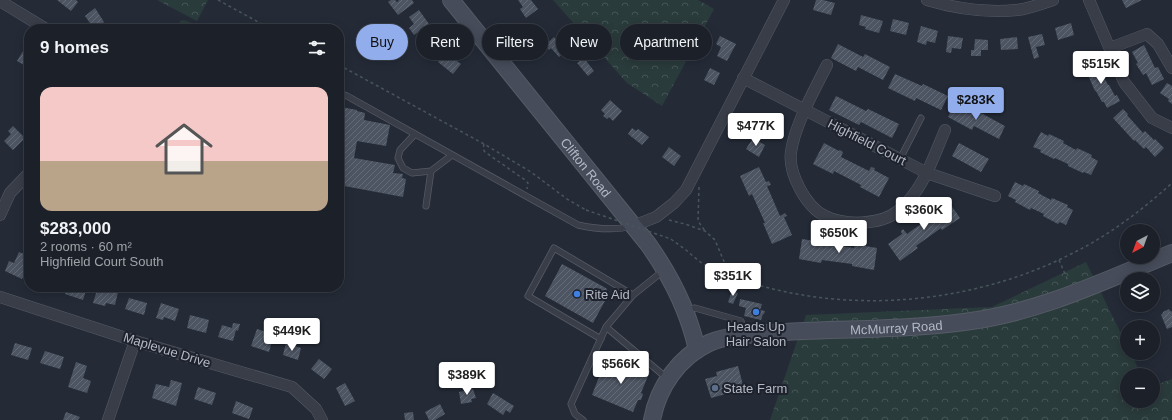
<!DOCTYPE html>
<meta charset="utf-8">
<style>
:root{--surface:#1b2029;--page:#282d35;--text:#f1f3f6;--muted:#a0a3a8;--line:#393e46;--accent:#91adeb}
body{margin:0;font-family:Arial,sans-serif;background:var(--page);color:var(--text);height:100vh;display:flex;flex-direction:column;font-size:15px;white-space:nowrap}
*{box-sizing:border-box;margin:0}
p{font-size:13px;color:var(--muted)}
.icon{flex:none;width:22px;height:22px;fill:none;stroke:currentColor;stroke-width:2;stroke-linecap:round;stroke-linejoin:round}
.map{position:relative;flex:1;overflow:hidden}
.panel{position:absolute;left:24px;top:24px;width:320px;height:268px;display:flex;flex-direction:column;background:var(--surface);border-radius:16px;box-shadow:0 2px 10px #0003,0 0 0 1px var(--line)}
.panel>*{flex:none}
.hud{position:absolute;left:356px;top:24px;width:380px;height:36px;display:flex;gap:8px}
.needle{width:26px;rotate:221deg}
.tools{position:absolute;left:1120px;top:224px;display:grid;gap:8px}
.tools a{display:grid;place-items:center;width:40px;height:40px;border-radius:50%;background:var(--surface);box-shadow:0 2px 10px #0003,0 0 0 1px var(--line);font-size:20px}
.price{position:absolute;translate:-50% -34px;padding:0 9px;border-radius:4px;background:#fff;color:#222;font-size:13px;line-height:26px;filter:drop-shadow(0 1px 2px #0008)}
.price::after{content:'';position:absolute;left:50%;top:24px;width:12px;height:9px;margin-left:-6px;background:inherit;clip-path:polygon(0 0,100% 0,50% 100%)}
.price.current{background:var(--accent);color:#111}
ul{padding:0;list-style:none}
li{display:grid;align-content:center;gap:8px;height:212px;padding:0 16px}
li span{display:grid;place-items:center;height:124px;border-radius:12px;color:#555}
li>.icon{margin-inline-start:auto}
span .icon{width:72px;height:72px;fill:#fffc;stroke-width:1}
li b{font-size:17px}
h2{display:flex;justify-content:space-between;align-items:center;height:48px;padding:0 16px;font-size:17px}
.chip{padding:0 14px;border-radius:18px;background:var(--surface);box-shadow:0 2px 10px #0003,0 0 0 1px var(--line);font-size:14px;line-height:36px}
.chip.current{background:var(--accent);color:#111}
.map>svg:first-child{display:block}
.green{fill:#2a3b3c}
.forest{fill:url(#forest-crowns)}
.building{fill:url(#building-hatch)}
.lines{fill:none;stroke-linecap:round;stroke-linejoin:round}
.lane-casing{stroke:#565b66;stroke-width:7}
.street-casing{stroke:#565b66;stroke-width:12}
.secondary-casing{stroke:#565b66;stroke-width:18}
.path{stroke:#48565a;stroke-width:1.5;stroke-dasharray:3 3;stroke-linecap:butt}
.lane{stroke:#383d48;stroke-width:5.5}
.street{stroke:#383d48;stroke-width:11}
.secondary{stroke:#464c5a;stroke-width:16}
.path-bridge{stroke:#48565a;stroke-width:1.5;stroke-dasharray:3 3;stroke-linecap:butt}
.shop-dot{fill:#3f7fe0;stroke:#1d222d;stroke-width:1.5}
.service-dot{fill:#5c6f8a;stroke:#1d222d;stroke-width:1.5}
.labels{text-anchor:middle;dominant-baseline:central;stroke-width:4;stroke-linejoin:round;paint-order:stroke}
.street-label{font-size:13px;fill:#b3b8c4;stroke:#1d222d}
.poi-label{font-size:13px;fill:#b3b8c4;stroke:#1d222d;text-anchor:start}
</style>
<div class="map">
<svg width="1172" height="420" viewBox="0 0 1172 420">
<defs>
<pattern id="forest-crowns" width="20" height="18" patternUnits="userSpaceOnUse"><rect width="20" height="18" fill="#2a3b3c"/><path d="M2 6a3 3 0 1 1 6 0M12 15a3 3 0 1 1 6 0" fill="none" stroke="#465557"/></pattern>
<pattern id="building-hatch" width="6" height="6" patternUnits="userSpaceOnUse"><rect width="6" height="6" fill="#4d5563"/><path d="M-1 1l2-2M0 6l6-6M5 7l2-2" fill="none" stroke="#646b78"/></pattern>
</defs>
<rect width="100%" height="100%" fill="#242b37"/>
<path class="green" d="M184,20L209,29H178L180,21Z"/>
<path class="forest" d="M157,0H208L197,21Z
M553,0H698L714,9L662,106L627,83Z
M1086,262L1127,346V353H1131L1141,375H1127V401H1153V386L1172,379V420H770L806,315L992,307Z"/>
<path class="building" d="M57,0H76L78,2L71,11Z
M391,0H395L397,2L399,1L398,0H412L414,3L398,15L388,2Z
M518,0H531L538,9L526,18L520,9L523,7Z
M816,0H823L835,3L831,15L813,10Z
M1122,0H1142L1126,8Z
M95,8L104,22L94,29L85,16Z
M419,10L429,24L414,35L409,28L414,24L409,17Z
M861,15L883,21L879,33L865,29L866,27L859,25Z
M893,19L909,23L906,35L890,31Z
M1071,23L1074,35L1058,40L1055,28Z
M921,26L938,31L935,43L927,41L926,45L917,42Z
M1042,34L1045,45L1036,47L1039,57L1034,59L1028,37Z
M720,36L736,44L727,61L717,56L721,47L716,44Z
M948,36L963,38L961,49L952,48L951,53L946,52Z
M554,37L566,51L559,57L551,48L549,50L545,45Z
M1017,37L1018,49L1001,50L1000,39Z
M975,39L988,40V50H981V56H971V50H974Z
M838,44L863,57L865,54L890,67L883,80L858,67L856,71L831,58Z
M1144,45L1155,68L1158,67L1164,79L1152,85L1146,73L1143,75L1136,64L1138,63L1132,52Z
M23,51L29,55V68L17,61Z
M446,53L454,58L456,56L459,59L457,61L461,64L453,74L438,62Z
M584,58L594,71L588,76L577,63Z
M1099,61L1101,66L1100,67L1103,73H1102L1108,85H1109L1115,96L1117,95L1120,101L1107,108L1104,102H1102L1096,91H1095L1087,73H1088L1086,67Z
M710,68L720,73L714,85L704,80Z
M895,74L922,86L923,84L948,96L941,110L916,98L915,101L888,88Z
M1167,83L1172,86V104L1168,101L1169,99L1160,93Z
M836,96L866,111L868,109L899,124L892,138L861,122L859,125L829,110Z
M610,100L622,111L613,121L609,117L607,119L603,116L605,114L601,110Z
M955,103L979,116L981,113L1005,126L999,139L974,126L972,130L948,117Z
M339,105H341V107L357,110V111L365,113L364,120L390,125L386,146L357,141L354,158L395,165L393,173L403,174L402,178L406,179L403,197L339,185Z
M1123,109L1128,114L1127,115L1143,133L1145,131L1154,140L1155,139L1164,148L1155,157L1146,147L1144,149L1135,140L1134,141L1113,118Z
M13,126L25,138L13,150L4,141L11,134L8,131Z
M632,128L636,131L638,129L649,137L642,145L628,134Z
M1041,132L1048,136L1049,134L1064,141L1063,143L1076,150L1077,148L1092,155L1091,157L1098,161L1091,175L1084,172L1083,173L1068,166V164L1055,158L1054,159L1040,152L1041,150L1033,147Z
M753,138L765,145L759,157L746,149Z
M824,143L839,151L840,150L843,152L841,157L869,171L871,167L875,168L874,170L889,178L879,197L860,187L861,185L834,171L833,174L813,164Z
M959,143L989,159L981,172L952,156Z
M669,147L681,156L674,166L662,157Z
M759,167L766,182L769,181L771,185L767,186L780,216L785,213L787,216L784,217L792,235L772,244L763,223H765L752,194L749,196L740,176Z
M1015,182L1023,186L1024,184L1039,191L1038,193L1051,200L1052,198L1068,205L1067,207L1073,210L1066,225L1060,222L1058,224L1043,216L1044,214L1031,208L1030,210L1015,202L1016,200L1008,196Z
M948,201L960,218L942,230L941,228L916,246L918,248L900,261L888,244L902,234L901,231L903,229L907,234L932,216L929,211L932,208L934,211Z
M821,238L825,239L824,243L854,248L855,242L860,243L859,245L877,248L874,270L852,266V264L822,260L821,263L799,259L802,239L820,242Z
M19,252L29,256V262L22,279L5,271L9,261L14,263Z
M562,264L604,287L607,289V297L593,323L545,296Z
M67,287H87L83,300L65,294Z
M98,287L118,292L115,305L106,303L105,306L93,303Z
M732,291L738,293L733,304L728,302Z
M129,298L147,303L144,315L125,309Z
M740,299L762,304L760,310L765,311L764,314H763L761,320L744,316L746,308L739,306Z
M161,303L179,309L175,321L164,317L163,320L156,318Z
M1169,309L1171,312L1172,311V327L1167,329L1161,315L1163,313V312Z
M190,315L209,320L206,333L187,328Z
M308,322L320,326L316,337L304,333Z
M233,323L240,324L238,331L236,330L233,341L218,337L222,325L232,328Z
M257,329L266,332L265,334L273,337L269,352L251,346Z
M15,343L32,348L28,360L11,355Z
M286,343L301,348L298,360L283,355Z
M45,351L64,357L60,369L40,363Z
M319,359L332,369L324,379L311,369Z
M76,362L87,366L83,378L91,381L87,393L68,387Z
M625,362L633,366L634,364L650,371L641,393L643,394L641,400H638L633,412L592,395L599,377L595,376L600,365L603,366L604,365L621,372Z
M738,366L744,389L711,398L705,379L717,376L716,372Z
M171,380L182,383L176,406L152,398L156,384L169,387Z
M345,383L355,401L345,406L336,388Z
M198,387L216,393L212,405L194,399Z
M473,389L476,398L471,399L472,402L461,404L459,392Z
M493,393L514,406L510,413L506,410L503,415L487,404Z
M236,401L253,408L249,419L232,413Z
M440,404L445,414L435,420H429L425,412Z
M66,412L80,417L78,420H63Z
M413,412L414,420H405L404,413Z"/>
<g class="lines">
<g class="lane-casing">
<path id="lane" d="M339,93L347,96L578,225C596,229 614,231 632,226
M415,134L400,150L398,158L403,168L412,173L431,171L452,155
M900,159L921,118
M426,206L431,171
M633,295L606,327L668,379
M686,310L695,308L741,321L744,333
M601,339L528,296L554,248L633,295L663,271
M583,420L575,414L571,404L606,327"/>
</g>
<g class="street-casing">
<path id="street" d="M927,0C957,9 985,13 1017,10C1028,9 1041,4 1053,0
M1089,0L1124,82L1152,118L1172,128
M0,1L46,29
M1110,48L1147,34L1158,44L1172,68
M827,65C814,91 795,124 791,152C788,173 806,207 825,216C845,226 881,225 898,211C923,191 933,158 945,130
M743,78L927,173L995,196
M0,215L10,193L29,173
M633,226L656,217L674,203L686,190L784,0
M0,297L135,341L292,387L316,409L322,420
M108,420L135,341"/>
</g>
<g class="secondary-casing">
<g id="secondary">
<path id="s1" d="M451,0L648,244C670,275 689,313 697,350"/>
<path id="s2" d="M652,420C658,387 679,357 709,343C718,339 728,337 738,336C760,333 782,332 804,331C857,329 911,329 964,322C1038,313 1104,281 1172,253"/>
</g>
</g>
<path class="path" d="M218,0L271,29
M339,65L484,144L531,172L567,199L586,210
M484,144L483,149L485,152L525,180L528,183L527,189
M699,187L698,221L705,231
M669,220L685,224L705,231L715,240L728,271L734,277
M671,239C676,243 681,246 686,250C692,255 698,261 705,265C817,318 961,310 1071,254C1108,236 1141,211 1172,183
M1059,260L1068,281"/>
<use href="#lane" class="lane"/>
<use href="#street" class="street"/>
<use href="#secondary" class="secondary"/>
<path class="path-bridge" d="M586,210L671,239"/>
</g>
<g class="shop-dot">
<circle cx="577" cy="294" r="4"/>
<circle cx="756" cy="312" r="4"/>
</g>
<circle class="service-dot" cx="715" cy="388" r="4"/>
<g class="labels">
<g class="street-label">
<text transform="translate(867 142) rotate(27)">Highfield Court</text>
<text stroke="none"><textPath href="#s1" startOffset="215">Clifton Road</textPath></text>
<text stroke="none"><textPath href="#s2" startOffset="288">McMurray Road</textPath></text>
<text transform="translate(167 350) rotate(17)">Maplevue Drive</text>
</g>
<g class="poi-label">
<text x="585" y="294">Rite Aid</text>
<text x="756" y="326" text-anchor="middle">Heads Up<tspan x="756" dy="15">Hair Salon</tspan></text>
<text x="723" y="388">State Farm</text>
</g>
</g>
</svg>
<div class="tools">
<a><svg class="needle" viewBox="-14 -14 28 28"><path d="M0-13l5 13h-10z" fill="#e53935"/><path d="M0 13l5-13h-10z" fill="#a0a3a8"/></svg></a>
<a><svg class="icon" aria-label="layers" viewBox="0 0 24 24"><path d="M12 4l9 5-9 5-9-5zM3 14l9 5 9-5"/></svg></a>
<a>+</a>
<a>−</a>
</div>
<b class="price" style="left:1101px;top:85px">$515K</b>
<b class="price current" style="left:976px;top:121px">$283K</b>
<b class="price" style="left:756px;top:147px">$477K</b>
<b class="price" style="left:924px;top:231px">$360K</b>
<b class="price" style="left:839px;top:254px">$650K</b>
<b class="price" style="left:733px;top:297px">$351K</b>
<b class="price" style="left:292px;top:352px">$449K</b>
<b class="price" style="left:621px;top:385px">$566K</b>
<b class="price" style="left:467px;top:396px">$389K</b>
<div class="hud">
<a class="chip current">Buy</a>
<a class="chip">Rent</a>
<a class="chip">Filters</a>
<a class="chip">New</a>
<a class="chip">Apartment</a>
</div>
<section class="panel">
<h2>9 homes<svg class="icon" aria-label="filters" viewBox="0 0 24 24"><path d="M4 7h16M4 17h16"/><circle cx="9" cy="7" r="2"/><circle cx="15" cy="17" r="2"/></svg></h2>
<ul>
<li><span style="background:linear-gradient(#f6c9c9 60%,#b9a48a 0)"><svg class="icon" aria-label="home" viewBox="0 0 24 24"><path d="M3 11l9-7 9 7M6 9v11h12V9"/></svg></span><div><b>$283,000</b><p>2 rooms · 60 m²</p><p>Highfield Court South</p></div></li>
</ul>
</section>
</div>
